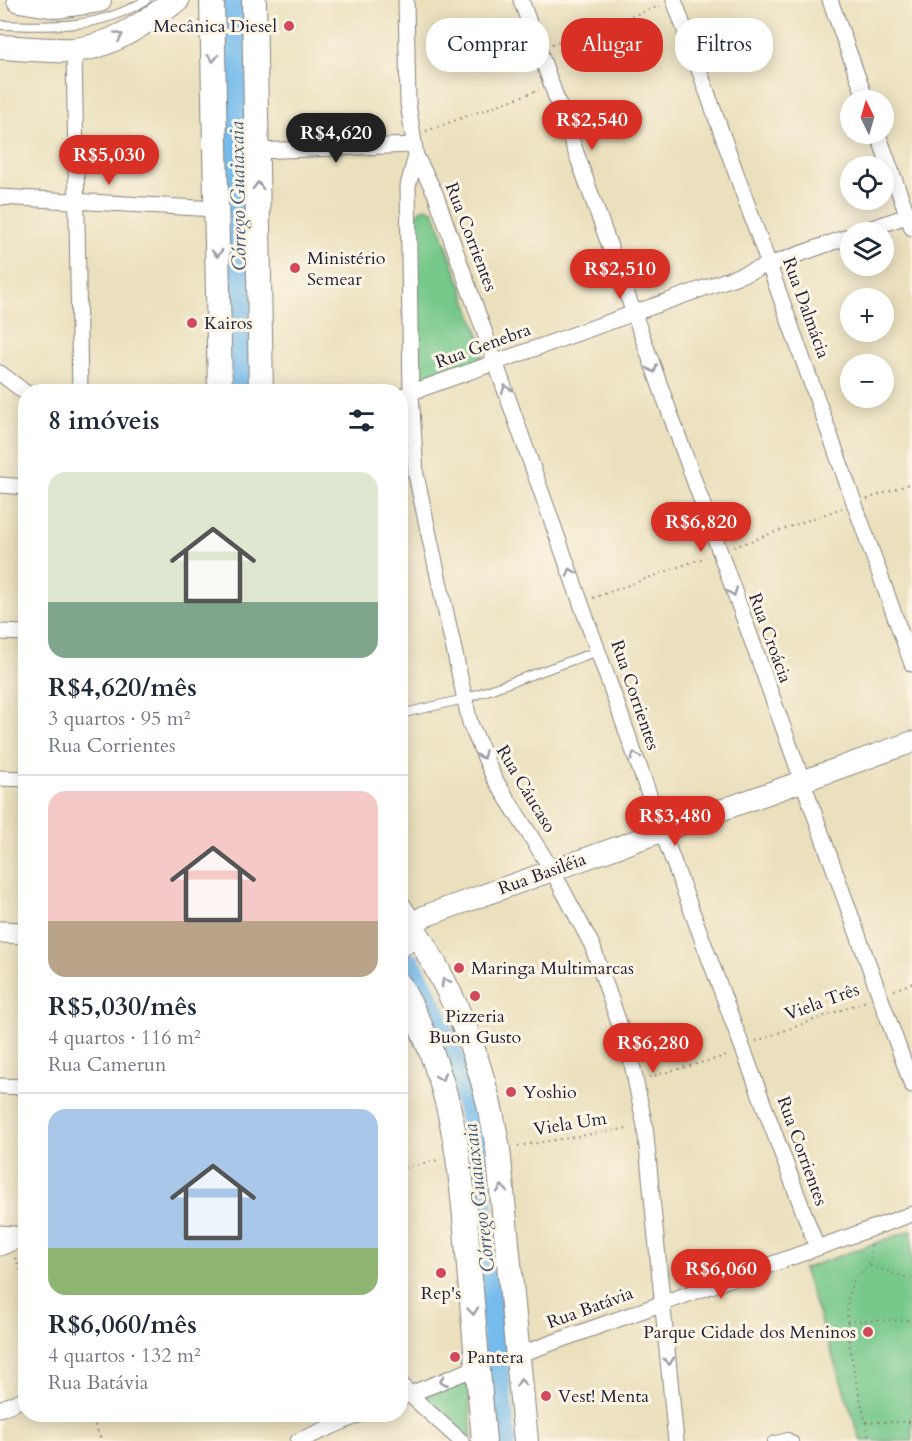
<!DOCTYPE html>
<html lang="pt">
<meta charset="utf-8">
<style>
:root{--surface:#fff;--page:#f6f6f7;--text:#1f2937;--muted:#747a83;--line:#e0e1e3;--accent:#d93025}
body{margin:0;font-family:Cardo,serif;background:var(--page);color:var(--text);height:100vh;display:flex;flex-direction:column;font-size:22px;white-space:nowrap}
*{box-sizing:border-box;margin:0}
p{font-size:20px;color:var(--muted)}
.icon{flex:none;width:33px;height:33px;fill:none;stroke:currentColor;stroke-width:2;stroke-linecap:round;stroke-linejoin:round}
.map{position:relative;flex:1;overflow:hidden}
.side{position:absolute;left:18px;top:384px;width:390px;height:1038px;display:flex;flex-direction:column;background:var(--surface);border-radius:24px;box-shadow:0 3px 15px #0003}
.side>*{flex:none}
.top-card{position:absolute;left:426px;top:18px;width:396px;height:54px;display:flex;gap:12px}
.needle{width:39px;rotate:355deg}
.tools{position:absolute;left:840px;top:90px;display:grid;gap:12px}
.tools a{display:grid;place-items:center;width:54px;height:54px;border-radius:50%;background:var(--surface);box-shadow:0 3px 15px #0003;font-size:30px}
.price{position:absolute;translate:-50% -51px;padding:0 14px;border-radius:21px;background:var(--accent);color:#fff;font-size:20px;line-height:39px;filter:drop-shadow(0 2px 3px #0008)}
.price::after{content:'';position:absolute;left:50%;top:36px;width:18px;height:14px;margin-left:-9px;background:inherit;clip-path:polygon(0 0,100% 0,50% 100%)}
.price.selected{background:#222;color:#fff}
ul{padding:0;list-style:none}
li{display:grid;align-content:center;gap:12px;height:318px;padding:0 30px}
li+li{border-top:2px solid var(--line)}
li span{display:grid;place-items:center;height:186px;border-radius:18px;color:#555}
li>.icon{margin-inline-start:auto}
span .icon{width:108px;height:108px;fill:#fffc;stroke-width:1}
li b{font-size:26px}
h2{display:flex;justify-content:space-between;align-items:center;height:72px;padding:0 30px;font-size:26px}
.pill{padding:0 21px;border-radius:24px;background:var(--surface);box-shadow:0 3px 15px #0003;font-size:21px;line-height:54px}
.pill.selected{background:var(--accent);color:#fff}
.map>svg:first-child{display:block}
.green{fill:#76c88b;stroke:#4c7563;stroke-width:1.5}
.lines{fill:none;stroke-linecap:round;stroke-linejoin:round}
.river{stroke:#74bbec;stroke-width:24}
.lane-casing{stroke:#86817c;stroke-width:10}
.street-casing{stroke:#86817c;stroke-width:17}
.secondary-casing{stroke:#86817c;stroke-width:23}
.primary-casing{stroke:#86817c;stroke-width:26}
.path{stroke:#86817c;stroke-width:2;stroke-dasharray:1.5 4.5;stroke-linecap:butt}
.lane{stroke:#fff;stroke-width:8}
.street{stroke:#fff;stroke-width:15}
.secondary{stroke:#fff;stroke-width:21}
.primary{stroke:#fff;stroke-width:24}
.oneway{stroke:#9c9ca7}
.poi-dot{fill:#d1495b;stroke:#fcf5e5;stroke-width:2}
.labels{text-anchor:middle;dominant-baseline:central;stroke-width:6;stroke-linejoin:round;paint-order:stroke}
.poi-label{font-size:18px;fill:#22223b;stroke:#fcf5e5;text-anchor:start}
.street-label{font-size:18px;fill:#22223b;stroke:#fcf5e5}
.water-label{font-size:20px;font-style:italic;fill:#3f5879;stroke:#fcf5e5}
</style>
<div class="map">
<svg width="912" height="1441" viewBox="0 0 912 1441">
<rect width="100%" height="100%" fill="#fcf5e5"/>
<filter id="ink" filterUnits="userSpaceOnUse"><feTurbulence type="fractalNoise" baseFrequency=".0167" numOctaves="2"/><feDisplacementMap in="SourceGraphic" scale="12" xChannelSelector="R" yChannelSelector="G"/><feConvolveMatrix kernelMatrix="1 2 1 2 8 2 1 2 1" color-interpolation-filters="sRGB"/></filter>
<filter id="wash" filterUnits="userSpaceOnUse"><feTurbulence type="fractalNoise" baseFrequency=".008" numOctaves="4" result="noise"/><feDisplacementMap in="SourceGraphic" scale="24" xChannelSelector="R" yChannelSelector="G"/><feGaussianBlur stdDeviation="1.35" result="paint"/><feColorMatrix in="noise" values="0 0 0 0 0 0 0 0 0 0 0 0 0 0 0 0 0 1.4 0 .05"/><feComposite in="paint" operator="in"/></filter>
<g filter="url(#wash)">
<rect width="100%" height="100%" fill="#eae0bd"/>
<path class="green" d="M425,208L434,211L484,349V354L478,360L427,379L420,376L418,370L416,219L420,210Z
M912,1230V1441H861L803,1269Z
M466,1380L468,1381L472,1439L426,1399L429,1394Z"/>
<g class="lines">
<path class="river" d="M234,0L242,392
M410,965C439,1018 460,1070 474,1129L504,1441"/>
</g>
</g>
<g filter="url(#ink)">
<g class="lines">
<g class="lane-casing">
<path id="lane" d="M0,25C53,27 99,29 146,0
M400,714L464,699L598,651
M772,1441L788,1437L794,1441"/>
</g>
<g class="street-casing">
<path id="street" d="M406,0L408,103L416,156L408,186L411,393L416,475L470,723L494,778L552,870L592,945L630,1055L645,1126L676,1441
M521,0L912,1085
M674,0L912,664
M830,0L866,100
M74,50L80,392
M878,134L912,228
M257,151L413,145
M416,156L435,193L662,831L817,1248
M0,197L216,209
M861,232L912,214
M0,373L26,393
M404,395L850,236
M0,485L26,487
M0,632L26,633
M0,778L26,779
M0,1086L26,1087
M0,1233L26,1235
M0,1248L26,1237
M518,1355L912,1214
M400,1382L409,1394L461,1441
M400,1398L478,1367
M0,1409L26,1398
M298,1441L361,1414"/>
</g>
<g class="secondary-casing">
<path id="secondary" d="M412,924L425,916L912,742
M0,932L26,933
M400,947L410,939L412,924"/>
</g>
<g class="primary-casing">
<path id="primary" d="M19,0L56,6L99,0
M212,0L220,392
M254,0L261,392
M0,47C24,48 50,51 74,50C113,47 146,21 177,0
M400,908C452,985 483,1058 498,1149L526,1441
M400,986C454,1080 461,1162 469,1267C474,1325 479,1383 484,1441"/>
</g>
<path class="path" d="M552,44L660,6
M426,131L539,90
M867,499L912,483
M734,547L842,508
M593,598L706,557
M894,990L912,983
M756,1041L866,1001
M649,1077L730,1055
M518,1146L630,1128
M400,1169L438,1160
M15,1258L26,1283
M870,1266L912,1279
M847,1321L912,1320
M90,1414L102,1441
M866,1422H912
M870,1441C862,1402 838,1324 851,1287C858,1266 873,1276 871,1244"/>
<use href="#lane" class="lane"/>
<use href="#street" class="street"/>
<use href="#secondary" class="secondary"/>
<use href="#primary" class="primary"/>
</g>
<defs><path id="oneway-chevron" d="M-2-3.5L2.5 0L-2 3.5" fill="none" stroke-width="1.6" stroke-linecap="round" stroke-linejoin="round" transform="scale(1.5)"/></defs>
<g class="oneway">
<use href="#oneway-chevron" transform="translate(119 36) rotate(-24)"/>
<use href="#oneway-chevron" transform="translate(213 58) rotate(89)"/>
<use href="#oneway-chevron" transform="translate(258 186) rotate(-91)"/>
<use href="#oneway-chevron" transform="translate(217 253) rotate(89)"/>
<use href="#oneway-chevron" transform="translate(653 369) rotate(70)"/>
<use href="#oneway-chevron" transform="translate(506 389) rotate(-109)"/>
<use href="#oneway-chevron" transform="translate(571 572) rotate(-109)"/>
<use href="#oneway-chevron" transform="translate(733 592) rotate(70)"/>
<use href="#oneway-chevron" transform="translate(482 755) rotate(66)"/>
<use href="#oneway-chevron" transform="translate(635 756) rotate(-109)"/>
<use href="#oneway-chevron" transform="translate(445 982) rotate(-120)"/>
<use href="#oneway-chevron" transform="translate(441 1077) rotate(72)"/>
<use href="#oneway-chevron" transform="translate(502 1189) rotate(-95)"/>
<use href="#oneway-chevron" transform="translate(473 1311) rotate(85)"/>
<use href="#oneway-chevron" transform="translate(669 1361) rotate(85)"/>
<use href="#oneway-chevron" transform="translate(443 1381) rotate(158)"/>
<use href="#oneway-chevron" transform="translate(521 1383) rotate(-95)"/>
</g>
</g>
<g class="poi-dot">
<circle cx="289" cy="26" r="6"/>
<circle cx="295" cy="268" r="6"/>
<circle cx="192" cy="323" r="6"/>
<circle cx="459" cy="968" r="6"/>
<circle cx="475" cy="996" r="6"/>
<circle cx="511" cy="1092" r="6"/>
<circle cx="441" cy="1273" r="6"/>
<circle cx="868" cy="1332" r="6"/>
<circle cx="455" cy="1357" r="6"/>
<circle cx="546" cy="1396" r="6"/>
</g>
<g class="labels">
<g class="poi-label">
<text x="277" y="26" text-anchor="end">Mecânica Diesel</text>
<text x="307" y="258">Ministério<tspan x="307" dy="21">Semear</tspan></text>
<text x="204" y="323">Kairos</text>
<text x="471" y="968">Maringa Multimarcas</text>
<text x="475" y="1016" text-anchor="middle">Pizzeria<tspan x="475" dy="21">Buon Gusto</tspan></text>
<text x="523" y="1092">Yoshio</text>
<text x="441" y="1293" text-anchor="middle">Rep's</text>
<text x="856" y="1332" text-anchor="end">Parque Cidade dos Meninos</text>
<text x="467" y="1357">Pantera</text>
<text x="558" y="1396">Vest! Menta</text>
</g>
<g class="street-label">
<text transform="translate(471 237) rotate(69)">Rua Corrientes</text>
<text transform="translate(806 308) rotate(70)">Rua Dalmácia</text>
<text transform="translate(483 346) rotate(-20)">Rua Genebra</text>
<text transform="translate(770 638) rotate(70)">Rua Croácia</text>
<text transform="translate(635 695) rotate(71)">Rua Corrientes</text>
<text transform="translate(526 789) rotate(59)">Rua Cáucaso</text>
<text transform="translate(542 874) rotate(-20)">Rua Basiléia</text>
<text transform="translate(822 1002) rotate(-20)">Viela Três</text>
<text transform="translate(570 1124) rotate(-9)">Viela Um</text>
<text transform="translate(802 1151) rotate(70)">Rua Corrientes</text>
<text transform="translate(590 1308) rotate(-20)">Rua Batávia</text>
</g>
<g class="water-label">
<text transform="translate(238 196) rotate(-91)">Córrego Guaiaxaia</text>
<text transform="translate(479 1198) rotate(-97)">Córrego Guaiaxaia</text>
</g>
</g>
</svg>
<div class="tools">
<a><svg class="needle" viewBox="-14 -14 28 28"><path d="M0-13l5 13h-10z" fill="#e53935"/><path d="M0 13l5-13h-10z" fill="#747a83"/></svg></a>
<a><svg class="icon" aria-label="locate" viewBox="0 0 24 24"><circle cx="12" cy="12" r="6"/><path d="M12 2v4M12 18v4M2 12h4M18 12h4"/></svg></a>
<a><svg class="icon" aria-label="layers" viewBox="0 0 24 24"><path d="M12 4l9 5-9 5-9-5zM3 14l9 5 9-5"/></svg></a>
<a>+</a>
<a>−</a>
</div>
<b class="price" style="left:592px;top:151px">R$2,540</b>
<b class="price selected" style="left:336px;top:164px">R$4,620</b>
<b class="price" style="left:109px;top:186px">R$5,030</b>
<b class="price" style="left:620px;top:300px">R$2,510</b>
<b class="price" style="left:701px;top:553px">R$6,820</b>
<b class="price" style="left:675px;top:847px">R$3,480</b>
<b class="price" style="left:653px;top:1074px">R$6,280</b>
<b class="price" style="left:721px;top:1300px">R$6,060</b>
<div class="top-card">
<a class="pill">Comprar</a>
<a class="pill selected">Alugar</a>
<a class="pill">Filtros</a>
</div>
<section class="side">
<h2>8 imóveis<svg class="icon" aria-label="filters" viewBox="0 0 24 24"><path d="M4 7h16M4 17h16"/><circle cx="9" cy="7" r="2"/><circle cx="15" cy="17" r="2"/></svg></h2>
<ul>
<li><span style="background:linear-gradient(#dfe7d0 70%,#7fa58c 0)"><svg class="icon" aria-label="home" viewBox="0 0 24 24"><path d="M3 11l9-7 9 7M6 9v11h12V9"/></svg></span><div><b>R$4,620/mês</b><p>3 quartos · 95 m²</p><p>Rua Corrientes</p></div></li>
<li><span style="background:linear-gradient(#f6c9c9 70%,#b9a48a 0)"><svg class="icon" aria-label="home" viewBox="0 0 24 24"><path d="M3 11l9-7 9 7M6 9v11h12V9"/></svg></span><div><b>R$5,030/mês</b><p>4 quartos · 116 m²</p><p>Rua Camerun</p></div></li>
<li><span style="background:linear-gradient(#a9c7e8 75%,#8fb573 0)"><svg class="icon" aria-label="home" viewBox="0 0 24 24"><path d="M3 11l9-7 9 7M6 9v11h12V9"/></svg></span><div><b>R$6,060/mês</b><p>4 quartos · 132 m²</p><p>Rua Batávia</p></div></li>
</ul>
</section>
</div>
